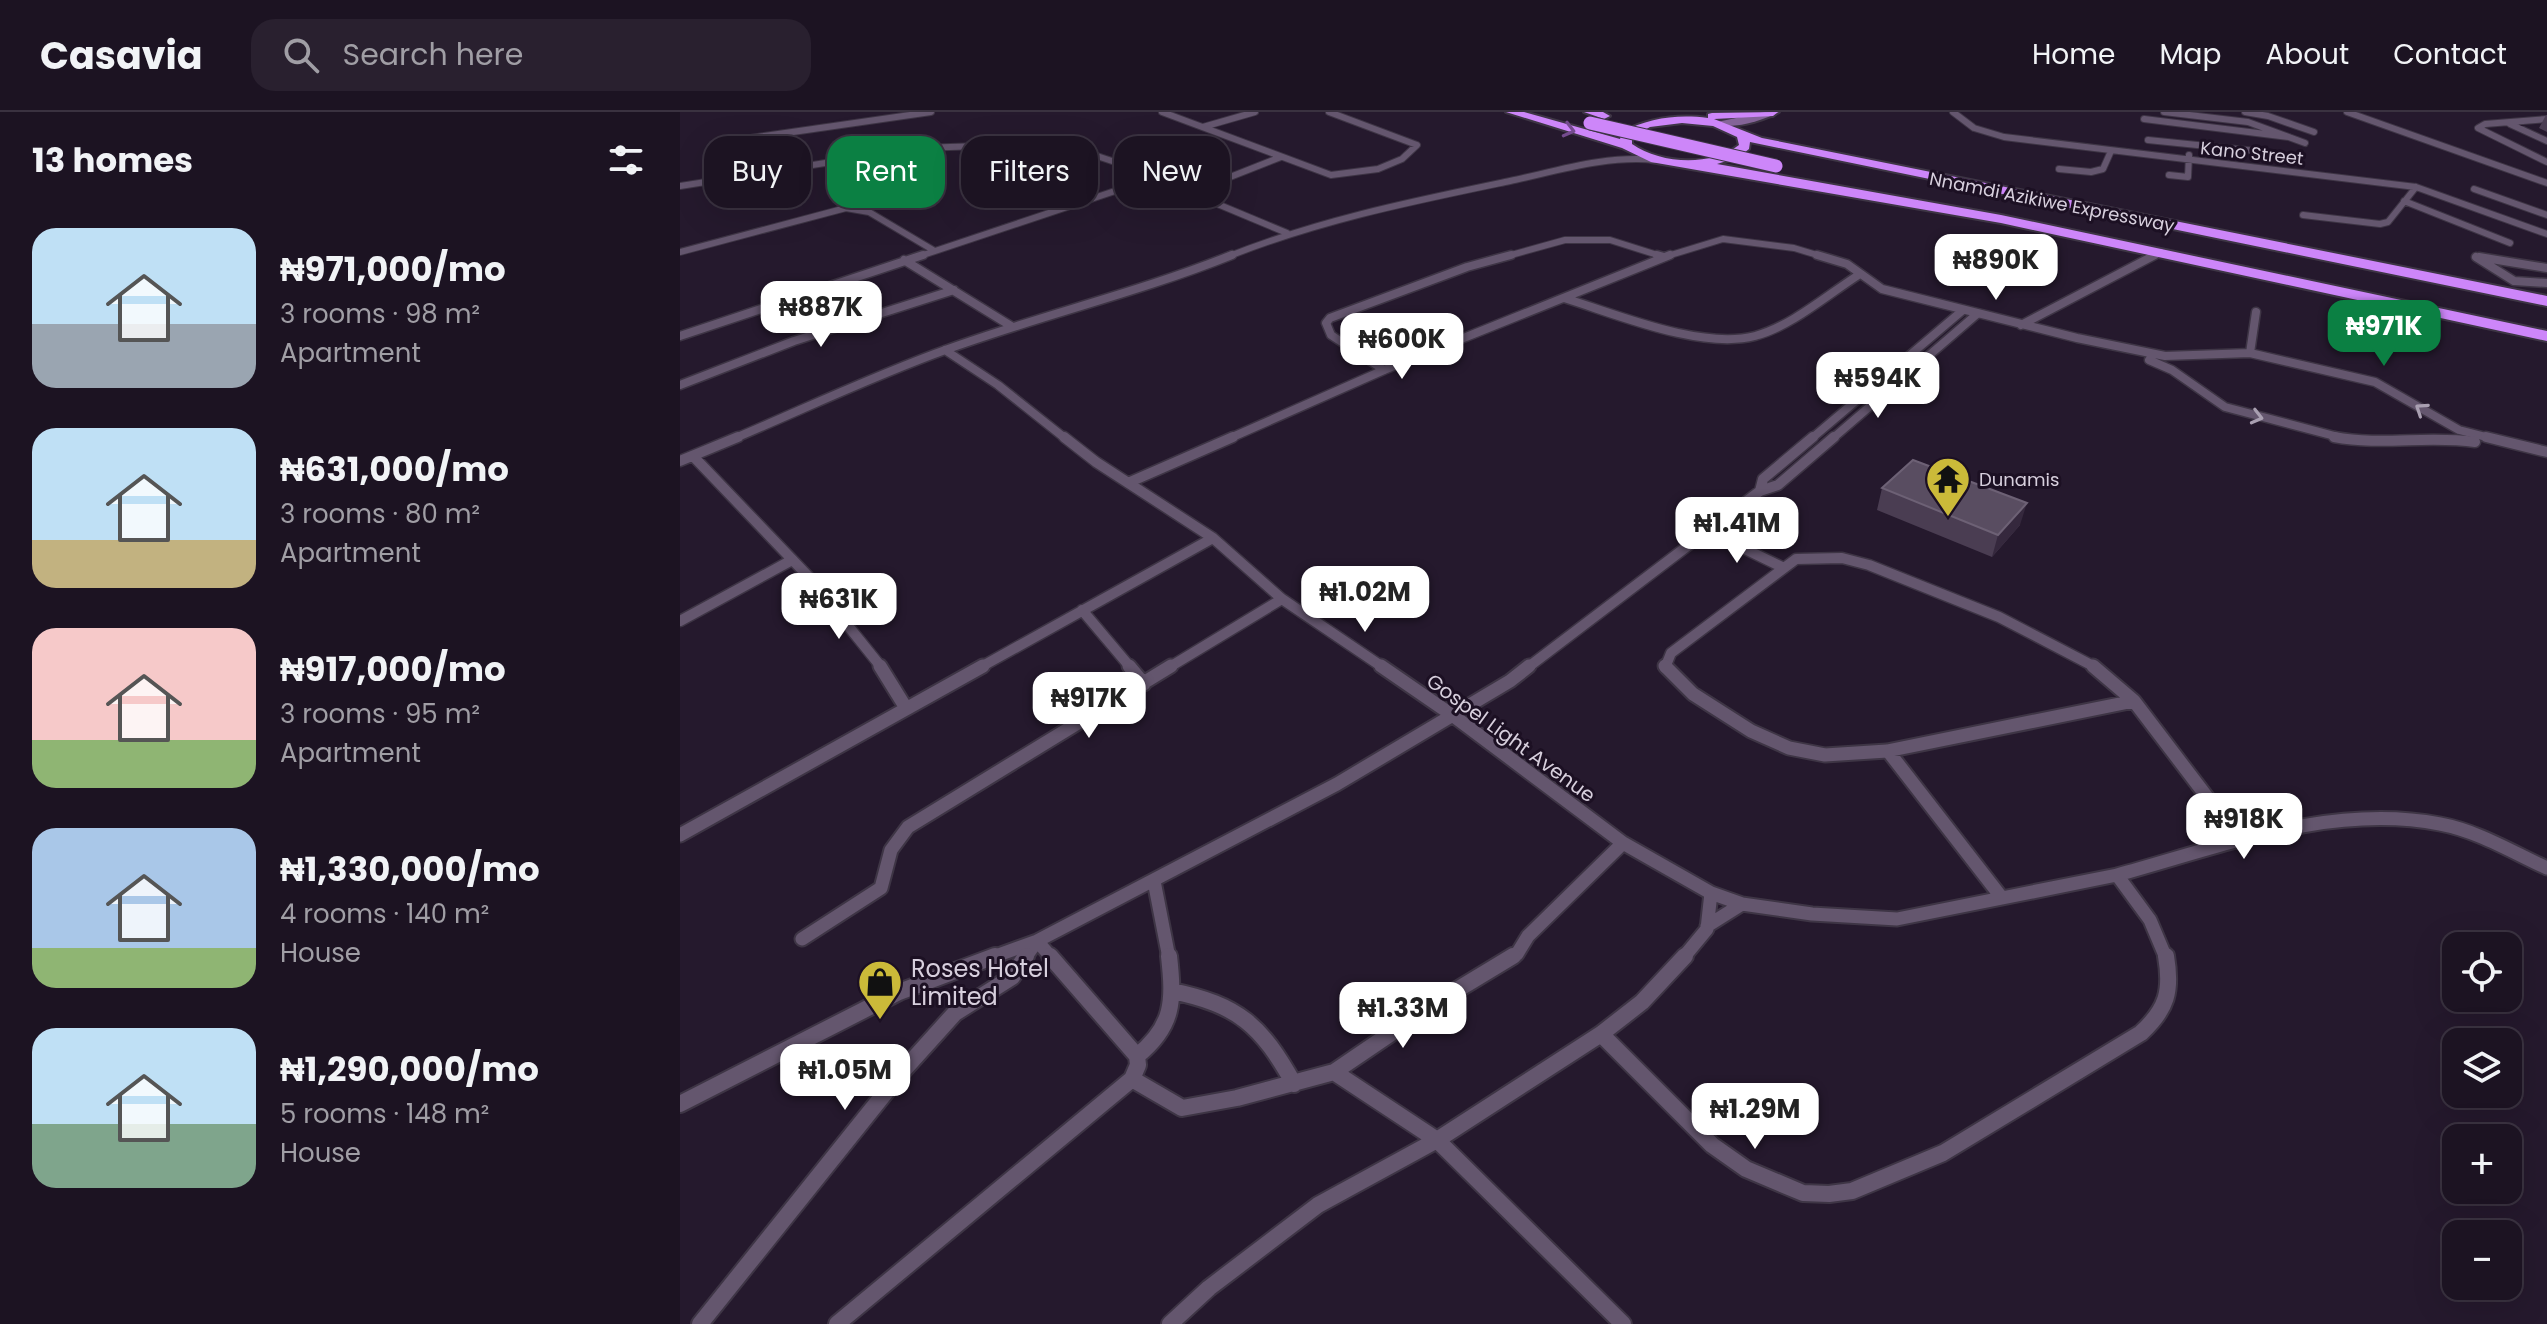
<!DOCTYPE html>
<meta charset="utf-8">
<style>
:root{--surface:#1c1322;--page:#29202f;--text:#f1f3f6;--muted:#a09ea5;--line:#3a3240;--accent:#0b8043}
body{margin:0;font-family:Poppins,sans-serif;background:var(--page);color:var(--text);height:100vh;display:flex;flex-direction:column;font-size:30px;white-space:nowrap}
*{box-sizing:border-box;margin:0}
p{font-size:26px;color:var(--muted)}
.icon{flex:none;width:44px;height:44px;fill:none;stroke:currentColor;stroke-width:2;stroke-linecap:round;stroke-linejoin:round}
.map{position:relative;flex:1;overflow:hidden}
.drawer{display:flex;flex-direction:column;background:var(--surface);width:680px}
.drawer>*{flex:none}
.guide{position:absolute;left:24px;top:24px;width:760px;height:72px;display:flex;gap:16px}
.tools{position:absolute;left:1762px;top:820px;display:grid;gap:16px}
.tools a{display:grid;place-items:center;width:80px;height:80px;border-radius:16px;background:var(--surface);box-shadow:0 8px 32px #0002,0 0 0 2px var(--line);font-size:40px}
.price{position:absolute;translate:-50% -68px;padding:0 18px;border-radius:16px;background:#fff;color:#222;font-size:26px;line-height:52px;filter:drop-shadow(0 2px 4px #0008)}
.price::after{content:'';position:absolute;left:50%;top:48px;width:24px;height:18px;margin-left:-12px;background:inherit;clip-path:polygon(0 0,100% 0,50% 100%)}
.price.current{background:var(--accent);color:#fff}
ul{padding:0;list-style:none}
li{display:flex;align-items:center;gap:24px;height:200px;padding:0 32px}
li span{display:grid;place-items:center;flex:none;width:224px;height:160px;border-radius:24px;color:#555}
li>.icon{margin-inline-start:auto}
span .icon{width:96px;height:96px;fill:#fffc;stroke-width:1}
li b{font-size:34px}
h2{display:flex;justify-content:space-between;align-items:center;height:96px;padding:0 32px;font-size:34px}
.pill{padding:0 28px;border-radius:24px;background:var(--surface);box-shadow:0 8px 32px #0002,0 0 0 2px var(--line);font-size:28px;line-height:72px}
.pill.current{background:var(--accent);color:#fff}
header{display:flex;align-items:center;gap:48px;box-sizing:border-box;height:112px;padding:0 40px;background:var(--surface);border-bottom:2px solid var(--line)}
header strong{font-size:38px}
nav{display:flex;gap:44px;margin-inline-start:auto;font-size:28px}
.search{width:560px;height:72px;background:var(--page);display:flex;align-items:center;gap:20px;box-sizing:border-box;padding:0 28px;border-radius:24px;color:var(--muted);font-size:30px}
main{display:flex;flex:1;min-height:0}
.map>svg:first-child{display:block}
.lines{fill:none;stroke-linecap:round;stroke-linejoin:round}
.street-far4-casing{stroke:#3e3545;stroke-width:8}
.street-far3-casing{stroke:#3e3545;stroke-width:11}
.street-far2-casing{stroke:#3e3545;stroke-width:13}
.street-far1-casing{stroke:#3e3545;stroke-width:17}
.street-casing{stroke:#3e3545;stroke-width:20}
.secondary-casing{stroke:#3e3545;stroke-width:4}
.highway-casing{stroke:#3e3545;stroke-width:4}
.street-far4{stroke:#64566e;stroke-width:6}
.street-far3{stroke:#64566e;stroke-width:8}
.street-far2{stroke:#64566e;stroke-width:10}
.street-far1{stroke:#64566e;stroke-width:13}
.street{stroke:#64566e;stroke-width:16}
.secondary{fill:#846498;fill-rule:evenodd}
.highway{fill:#cd86f9;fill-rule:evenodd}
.highway-bridge-casing{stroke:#3e3545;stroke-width:15;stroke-linecap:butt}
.highway-bridge{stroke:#cd86f9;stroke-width:13}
.wall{fill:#4a3d52}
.shaded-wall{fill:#35283d}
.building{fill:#594d61;stroke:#6d6175;stroke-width:2}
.oneway{stroke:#744b8e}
.oneway2{stroke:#a99fb1}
.labels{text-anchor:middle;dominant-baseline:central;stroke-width:6;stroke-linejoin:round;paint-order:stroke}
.far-street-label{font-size:18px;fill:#d7cfdd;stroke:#1c1023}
.far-poi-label{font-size:18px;fill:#d7cfdd;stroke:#1c1023;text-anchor:start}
.street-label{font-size:20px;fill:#d7cfdd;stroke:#1c1023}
.near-poi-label{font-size:24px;fill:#d7cfdd;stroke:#1c1023;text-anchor:start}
</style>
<header>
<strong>Casavia</strong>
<div class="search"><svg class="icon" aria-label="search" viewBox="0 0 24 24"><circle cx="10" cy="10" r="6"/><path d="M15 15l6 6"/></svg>Search here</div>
<nav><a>Home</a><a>Map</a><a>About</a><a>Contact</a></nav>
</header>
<main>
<section class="drawer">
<h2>13 homes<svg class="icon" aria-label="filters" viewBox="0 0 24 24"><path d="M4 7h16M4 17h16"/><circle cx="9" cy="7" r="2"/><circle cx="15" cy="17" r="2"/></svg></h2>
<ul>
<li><span style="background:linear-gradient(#bfe0f5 60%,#9aa5b1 0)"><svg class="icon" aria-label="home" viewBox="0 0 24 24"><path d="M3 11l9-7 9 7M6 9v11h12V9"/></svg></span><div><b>₦971,000/mo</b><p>3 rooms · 98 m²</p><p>Apartment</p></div></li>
<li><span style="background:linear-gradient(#bfe0f5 70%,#c2b280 0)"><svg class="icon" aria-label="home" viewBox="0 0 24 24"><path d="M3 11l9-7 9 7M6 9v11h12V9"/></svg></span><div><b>₦631,000/mo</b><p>3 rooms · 80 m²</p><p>Apartment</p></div></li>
<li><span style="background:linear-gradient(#f6c9c9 70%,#8fb573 0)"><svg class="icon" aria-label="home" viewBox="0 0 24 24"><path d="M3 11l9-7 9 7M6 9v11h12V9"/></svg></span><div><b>₦917,000/mo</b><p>3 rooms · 95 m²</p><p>Apartment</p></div></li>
<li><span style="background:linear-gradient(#a9c7e8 75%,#8fb573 0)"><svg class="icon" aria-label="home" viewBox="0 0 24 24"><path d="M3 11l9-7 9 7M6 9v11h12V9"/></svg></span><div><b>₦1,330,000/mo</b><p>4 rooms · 140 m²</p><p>House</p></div></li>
<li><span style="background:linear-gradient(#bfe0f5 60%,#7fa58c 0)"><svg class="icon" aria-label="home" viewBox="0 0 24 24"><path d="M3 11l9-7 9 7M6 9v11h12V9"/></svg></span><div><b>₦1,290,000/mo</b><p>5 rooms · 148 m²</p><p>House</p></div></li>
</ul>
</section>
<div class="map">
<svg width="1867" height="1212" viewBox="0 0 1867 1212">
<rect width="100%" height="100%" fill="#25192d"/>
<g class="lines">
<g class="street-far4-casing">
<path id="street-far4" d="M482,0L651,63L698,57L722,47L737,33L649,0
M1273,0L1294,16L1324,25L1736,75L1867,122
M1484,0L1568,10L1625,31
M1565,0L1588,4L1634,20
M1667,0L1867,71
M1464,7L1609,25
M1867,7L1805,12L1798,16L1867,50
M1830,12L1867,29
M523,15L575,0
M1468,28L1586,40
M1379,57L1411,60L1423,57L1431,39
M1489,63L1508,65L1509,43
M32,68L34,39L50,29L251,0
M0,74L240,36L358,32L399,38L444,53L607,121
M1794,77L1867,103
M512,80L601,45
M1724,89L1830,131
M1623,103L1700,112L1708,110L1736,75
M0,140L166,96L189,100L253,138
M237,145L477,65
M547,145C639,108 734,89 830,69C877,59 927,43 975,48
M824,145L885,128H930L984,145
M984,145L1043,127L1114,136L1144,145
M1472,145L1481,140"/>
</g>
<g class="street-far3-casing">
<path id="street-far3" d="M977,143L984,145
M1137,143L1167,152L1202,177L1397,226L1485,244L1570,241L1695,270L1779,318L1814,327
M1796,145L1834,169L1867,171
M1799,145L1867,156
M224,148L331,214
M884,186C936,202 1021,238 1075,224C1112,214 1147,183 1180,162
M1341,213L1475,143
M0,224L243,143
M265,238L318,273L386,327
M1570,241L1576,200
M1469,248L1492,258L1545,295L1666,327
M704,258L651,223L646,211L650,206L787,155L831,143
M0,273L114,229L274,178
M53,327C124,297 195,263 268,237C362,203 460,180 552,143
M548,327L704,258L990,143
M1131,327L1283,198
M1152,327L1297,202"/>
</g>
<g class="street-far2-casing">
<path id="street-far2" d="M384,325L416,350L533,426L602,487L704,556
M1654,325C1702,334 1748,323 1795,330
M1806,325L1867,340
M13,344L128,464L202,556
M0,349L58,325
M450,370L553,325
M1080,379L1083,367L1133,325
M1028,419L1102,455
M402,498L451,556
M0,509L112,448
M299,556L533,426
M488,556L602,487
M847,556L1080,379L1098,373L1154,325
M985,556L991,541L1116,447L1162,446L1189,453L1319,505L1417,556"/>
</g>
<g class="street-far1-casing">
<path id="street-far1" d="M200,554L226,596
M449,554L464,572
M701,554L775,605L943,731L1031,781L1027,817L1003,846
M985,554L1013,582L1071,619L1109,636L1145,643L1207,639L1454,589
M1413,554L1454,589
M1454,589L1562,731
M1208,639L1322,786
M0,723L303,554
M1437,763C1540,735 1651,691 1760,712C1798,719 1832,740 1867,756
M474,769L489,846
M1031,781L1062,792L1132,802L1217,807L1437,763L1470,808L1486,846
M1027,814L1062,792
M122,827L201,776L211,738L228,715L491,554
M310,846L357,829L657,672L830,569L849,554
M345,846L357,829L372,846
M830,846L837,842L848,824L943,731"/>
</g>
<g class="street-casing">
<path id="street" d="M492,879C559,893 581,913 614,972
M921,922L1032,1033L1066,1057L1123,1081L1149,1082L1172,1079L1263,1041L1461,921C1487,897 1492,879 1486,844
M457,944C494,914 494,889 489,844
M654,960L757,1028L943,1212
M452,967L502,996L557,986L654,960L757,890L833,844
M0,992L219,880L315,844
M20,1212L221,961L275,901L332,865L346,844
M157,1212L452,967L458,953L457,944L370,844
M490,1212L529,1176L638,1093L757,1028L921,922L962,890L1005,844"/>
</g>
<g class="secondary-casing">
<path id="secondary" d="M1085,0H1099C1082,9 1050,19 1032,11Z"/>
</g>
<g class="highway-casing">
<path id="highway" d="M826,0H844L940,27L942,20C969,6 997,2 1028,6V2L1032,1L1098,0L1093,4L1034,7L1082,26L1867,184V194L1070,30L1069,37L1059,45L1037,52L1321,103L1867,219V229L1321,111L971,50L942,36ZM1002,11L1033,14L1057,25L1059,33C1030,55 981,52 952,32V25L970,15Z
M904,0H923L930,4L924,7Z"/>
</g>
<use href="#street-far4" class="street-far4"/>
<use href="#street-far3" class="street-far3"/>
<use href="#street-far2" class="street-far2"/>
<use href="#street-far1" class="street-far1"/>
<use href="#street" class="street"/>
<use href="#secondary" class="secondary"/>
<use href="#highway" class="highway"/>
<g class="highway-bridge-casing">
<path id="highway-bridge" d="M910,11L1096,54"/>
</g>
<use href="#highway-bridge" class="highway-bridge"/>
</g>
<path class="wall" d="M1866,3H1867V20L1859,16Z
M1202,376L1340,413L1312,445L1197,398Z"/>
<path class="shaded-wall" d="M1347,391L1340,413L1312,445L1318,423Z"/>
<path class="building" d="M1233,348L1347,391L1318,423L1202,376Z"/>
<defs><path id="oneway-chevron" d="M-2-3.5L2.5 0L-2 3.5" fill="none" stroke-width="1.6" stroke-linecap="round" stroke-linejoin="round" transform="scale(2)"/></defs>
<use class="oneway" href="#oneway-chevron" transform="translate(889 18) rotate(15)"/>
<g class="oneway2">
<use href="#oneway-chevron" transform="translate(1741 297) rotate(-146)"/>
<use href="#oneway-chevron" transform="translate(1577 305) rotate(14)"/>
</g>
<defs>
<g id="temple-pin" transform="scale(2.3)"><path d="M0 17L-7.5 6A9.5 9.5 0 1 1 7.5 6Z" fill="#cbba39" stroke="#1c1023"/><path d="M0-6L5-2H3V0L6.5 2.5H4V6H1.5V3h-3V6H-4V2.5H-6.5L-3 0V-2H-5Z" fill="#111"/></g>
<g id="shop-pin" transform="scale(2.3)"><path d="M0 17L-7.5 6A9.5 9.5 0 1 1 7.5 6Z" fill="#cbba39" stroke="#1c1023"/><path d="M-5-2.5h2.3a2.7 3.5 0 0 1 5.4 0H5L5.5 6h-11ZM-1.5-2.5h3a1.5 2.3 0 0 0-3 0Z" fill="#111"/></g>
</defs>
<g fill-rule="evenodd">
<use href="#temple-pin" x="1268" y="367"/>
<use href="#shop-pin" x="200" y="870"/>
</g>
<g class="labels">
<g class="far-street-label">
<text transform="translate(1572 41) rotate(6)">Kano Street</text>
<text transform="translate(1372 90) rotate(11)">Nnamdi Azikiwe Expressway</text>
</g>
<g class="far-poi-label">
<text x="1299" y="367">Dunamis</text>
</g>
<g class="street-label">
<text transform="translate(831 626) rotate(36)">Gospel Light Avenue</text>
</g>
<g class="near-poi-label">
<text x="231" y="856">Roses Hotel<tspan x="231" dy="28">Limited</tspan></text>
</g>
</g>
</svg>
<div class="tools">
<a><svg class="icon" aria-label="locate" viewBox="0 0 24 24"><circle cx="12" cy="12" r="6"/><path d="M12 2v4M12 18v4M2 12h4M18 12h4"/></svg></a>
<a><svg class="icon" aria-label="layers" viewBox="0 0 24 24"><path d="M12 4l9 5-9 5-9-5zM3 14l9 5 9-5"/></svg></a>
<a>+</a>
<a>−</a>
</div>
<b class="price" style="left:1316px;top:190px">₦890K</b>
<b class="price" style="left:141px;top:237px">₦887K</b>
<b class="price current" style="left:1704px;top:256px">₦971K</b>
<b class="price" style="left:722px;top:269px">₦600K</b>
<b class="price" style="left:1198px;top:308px">₦594K</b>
<b class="price" style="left:1057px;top:453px">₦1.41M</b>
<b class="price" style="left:685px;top:522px">₦1.02M</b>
<b class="price" style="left:159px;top:529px">₦631K</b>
<b class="price" style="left:409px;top:628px">₦917K</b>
<b class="price" style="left:1564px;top:749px">₦918K</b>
<b class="price" style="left:723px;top:938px">₦1.33M</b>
<b class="price" style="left:165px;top:1000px">₦1.05M</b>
<b class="price" style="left:1075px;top:1039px">₦1.29M</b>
<div class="guide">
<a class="pill">Buy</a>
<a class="pill current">Rent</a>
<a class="pill">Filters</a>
<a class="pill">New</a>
</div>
</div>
</main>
